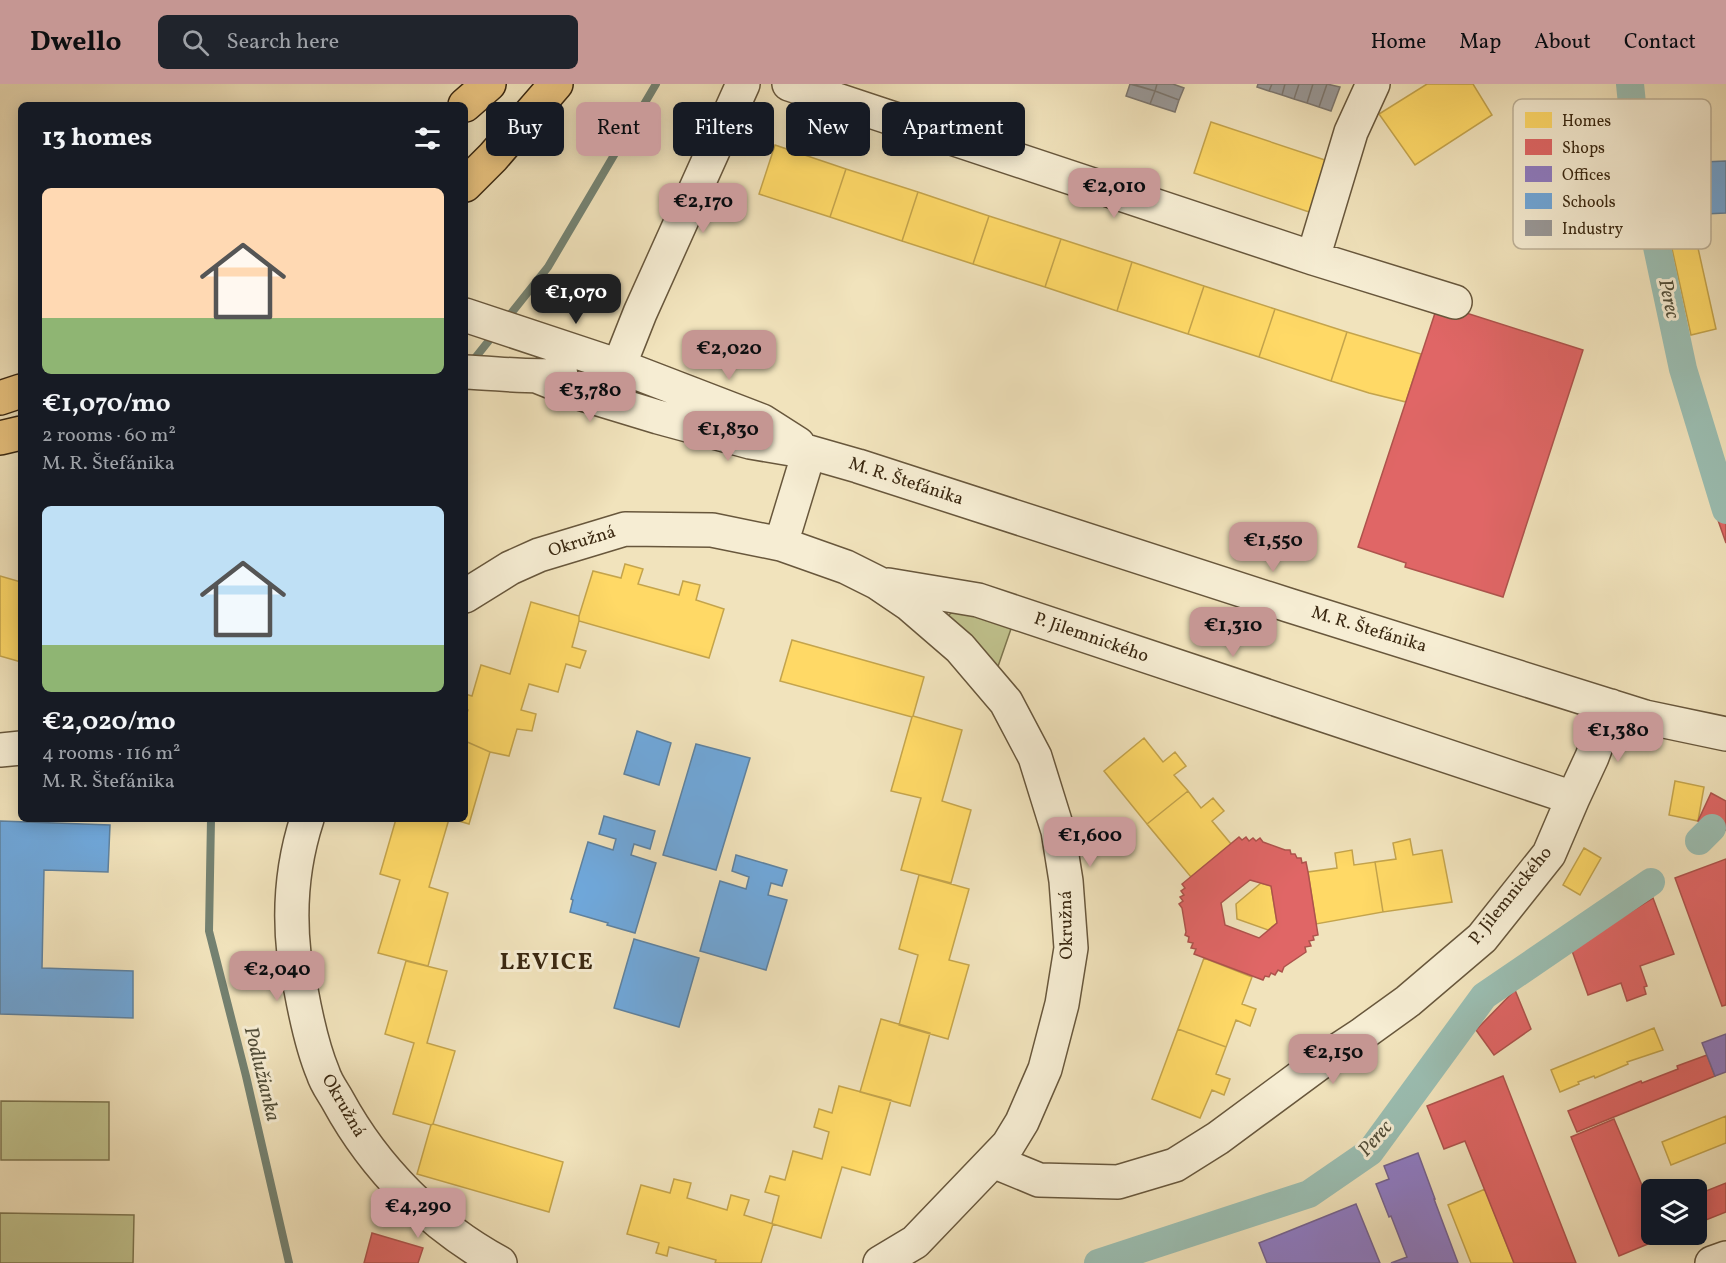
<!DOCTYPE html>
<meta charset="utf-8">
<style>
:root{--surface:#171b24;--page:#20242c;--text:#f1f3f6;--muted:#9ea1a6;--accent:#c59692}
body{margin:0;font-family:Vollkorn,serif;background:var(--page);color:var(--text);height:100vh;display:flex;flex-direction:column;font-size:22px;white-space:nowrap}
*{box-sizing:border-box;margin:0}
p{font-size:20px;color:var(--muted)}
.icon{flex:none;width:33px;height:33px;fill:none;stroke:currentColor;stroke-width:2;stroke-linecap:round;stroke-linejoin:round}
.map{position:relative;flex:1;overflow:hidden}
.sheet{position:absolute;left:18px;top:18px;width:450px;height:720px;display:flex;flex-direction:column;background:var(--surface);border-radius:9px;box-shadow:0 3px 15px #0003}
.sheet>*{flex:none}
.banner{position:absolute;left:486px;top:18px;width:570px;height:54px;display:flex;gap:12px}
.tools{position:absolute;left:1641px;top:1095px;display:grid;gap:12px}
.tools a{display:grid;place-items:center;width:66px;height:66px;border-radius:9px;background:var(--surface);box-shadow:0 3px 15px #0003;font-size:30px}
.price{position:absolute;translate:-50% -51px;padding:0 14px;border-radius:12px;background:var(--accent);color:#111;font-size:20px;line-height:39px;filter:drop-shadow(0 2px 3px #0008)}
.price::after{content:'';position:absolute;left:50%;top:36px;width:18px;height:14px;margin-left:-9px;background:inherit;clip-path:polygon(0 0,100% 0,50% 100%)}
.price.on{background:#222;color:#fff}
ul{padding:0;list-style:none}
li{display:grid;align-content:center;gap:12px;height:318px;padding:0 24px}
li span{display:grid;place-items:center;height:186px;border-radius:9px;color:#555}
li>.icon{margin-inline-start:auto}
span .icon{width:108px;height:108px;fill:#fffc;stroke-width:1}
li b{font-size:26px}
h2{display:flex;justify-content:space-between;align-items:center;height:72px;padding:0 24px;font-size:26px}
.chip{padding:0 21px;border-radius:9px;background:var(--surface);box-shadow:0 3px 15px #0003;font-size:21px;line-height:54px}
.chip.on{background:var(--accent);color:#111}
header{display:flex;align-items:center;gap:36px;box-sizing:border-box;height:84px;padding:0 30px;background:var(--accent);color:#111}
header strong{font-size:28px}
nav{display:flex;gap:33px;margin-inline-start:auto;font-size:21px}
.search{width:420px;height:54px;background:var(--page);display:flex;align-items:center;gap:15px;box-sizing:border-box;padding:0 21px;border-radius:9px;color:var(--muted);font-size:22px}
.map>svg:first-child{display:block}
.green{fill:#c0c28d;stroke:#7d754f;stroke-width:1.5}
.homes{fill:#ffd966;stroke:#c4a44c;stroke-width:1.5}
.shops{fill:#e06666;stroke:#ae534c;stroke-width:1.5;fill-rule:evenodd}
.offices{fill:#8e7cc3;stroke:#75638e;stroke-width:1.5}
.schools{fill:#6fa8dc;stroke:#5f829f;stroke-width:1.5}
.industry{fill:#999;stroke:#7c7770;stroke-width:1.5}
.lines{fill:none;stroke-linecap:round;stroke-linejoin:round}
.stream{stroke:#748272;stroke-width:8}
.canal{stroke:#9bbeb2;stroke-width:28}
.minor-casing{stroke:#68573c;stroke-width:36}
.major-casing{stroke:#3a2811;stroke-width:36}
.minor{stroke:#f6edd3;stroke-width:33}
.major{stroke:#e8c27e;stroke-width:33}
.labels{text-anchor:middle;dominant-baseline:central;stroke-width:6;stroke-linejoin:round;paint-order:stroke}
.street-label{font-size:18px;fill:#3a2811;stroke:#f6edd3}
.water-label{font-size:20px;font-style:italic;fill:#524e39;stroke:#f6edd3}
.district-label{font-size:24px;font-weight:bold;letter-spacing:1.5px;fill:#3a2811;stroke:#f6edd3}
.key{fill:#f6edd3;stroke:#beb299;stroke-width:1.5}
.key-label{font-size:16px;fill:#3a2811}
</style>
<header>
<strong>Dwello</strong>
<div class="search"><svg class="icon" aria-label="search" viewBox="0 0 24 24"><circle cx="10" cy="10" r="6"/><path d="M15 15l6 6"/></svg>Search here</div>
<nav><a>Home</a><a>Map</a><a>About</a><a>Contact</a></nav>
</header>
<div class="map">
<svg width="1726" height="1179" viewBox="0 0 1726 1179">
<rect width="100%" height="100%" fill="#f1e3bc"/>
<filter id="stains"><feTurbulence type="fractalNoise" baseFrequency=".00333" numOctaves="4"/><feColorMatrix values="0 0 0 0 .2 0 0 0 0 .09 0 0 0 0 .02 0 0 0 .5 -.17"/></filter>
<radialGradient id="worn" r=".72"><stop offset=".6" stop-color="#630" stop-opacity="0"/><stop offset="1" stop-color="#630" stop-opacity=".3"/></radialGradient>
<path class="green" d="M957,524L1012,542L995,591L949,542V531Z
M1,1017L109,1018V1076H1Z
M0,1129L134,1131L133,1179H0Z"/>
<path class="homes" d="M1427,0H1473L1492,31L1415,81L1379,30Z
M1211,38L1331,78L1315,130L1194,89Z
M775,61L846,85L830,133L759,110Z
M846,85L918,108L902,157L830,133Z
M918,108L989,132L973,180L902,157Z
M989,132L1061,155L1045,203L973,180Z
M1692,137L1716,245L1691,251L1667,142Z
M1061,155L1132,178L1117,227L1045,203Z
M1132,178L1204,202L1188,250L1117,227Z
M1204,202L1275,225L1259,273L1188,250Z
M1275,225L1347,248L1331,297L1259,273Z
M1347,248L1421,270L1406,318L1369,309L1331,297Z
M625,480L643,485L638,500L679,511L683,497L700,501L696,516L724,525L709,574L579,537V532L593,487L621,494Z
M0,492L21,498V578L0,572Z
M531,518L579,532V537L572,563L586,567L580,584L566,580L558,608L529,600L521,626L536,630L532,647L517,645L509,672L490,668L465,657V635L468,626L465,625V610L472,612L481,581L510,590Z
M792,556L924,593L913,632L962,646L942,717L971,726L951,799L901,786L921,714L891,707L912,633L780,597Z
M1144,654L1163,678L1175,668L1186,682L1174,691L1188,707L1147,740L1104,687Z
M465,657L490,668L469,740L452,735H465Z
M1675,697L1704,703L1698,737L1669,731Z
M1188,707L1201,724L1213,714L1224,727L1212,737L1231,760L1191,793L1147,740Z
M396,735H449L429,803L448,809L428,882L378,869L400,796L380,790Z
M1410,755L1413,771L1442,766L1452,818L1383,828L1375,778L1396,775L1393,759Z
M1584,764L1601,774L1580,811L1563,801Z
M1352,766L1354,781L1375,778L1383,828L1316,840L1308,788L1337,784L1335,769Z
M919,791L969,805L949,876L969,881L948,955L899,941L918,871L899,865Z
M1261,799L1271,802L1277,839L1268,846L1237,835L1236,820Z
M1204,874L1252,893L1242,920L1256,925L1250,942L1236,936L1226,963L1178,945Z
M406,877L447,887L427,959L455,967L433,1040L431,1041L393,1030L414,959L385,950Z
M881,935L930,949L910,1022L860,1008Z
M1654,944L1663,966L1627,978L1628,980L1595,994L1594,992L1578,998L1579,1000L1560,1008L1551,986Z
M1178,945L1226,963L1216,990L1230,995L1224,1011L1212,1006L1200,1034L1152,1015Z
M839,1002L891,1016L870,1091L842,1083L821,1154L773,1140L772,1139L779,1112L765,1108L770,1092L785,1096L793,1067L822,1075L829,1048L814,1043L819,1025L832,1029Z
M1726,1032V1059L1671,1081L1662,1058Z
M433,1040L563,1078L549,1128L417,1090L431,1041Z
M674,1095L691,1099L687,1114L727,1126L731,1111L749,1116L744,1131L773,1140L761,1179H715L716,1176L669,1163L667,1172L656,1169L659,1159L627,1150L641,1101L670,1109Z
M1485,1105L1514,1179H1471L1448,1121Z"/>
<path class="shops" d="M1438,220L1583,266L1503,513L1405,483L1406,479L1358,463Z
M1726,392V459L1705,399Z
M1711,709L1726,717V746L1721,748L1698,737Z
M1239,753L1242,756L1246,753L1249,757L1253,754L1256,757L1260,754L1263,758L1285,766H1290L1291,770H1295L1297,774H1301L1302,779L1306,778L1308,788L1318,851L1313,852L1314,856L1309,857L1311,862L1305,863L1306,868L1284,883L1282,888L1278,886L1275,891L1271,889L1269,893L1265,892L1263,896L1194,870L1196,865L1191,864L1193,859L1188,858L1189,853L1185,851L1186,848L1182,824L1179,820L1183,817L1180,813L1184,811L1181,807L1185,804L1182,800ZM1250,796L1271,802L1277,839L1259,854L1225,841L1221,819Z
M1726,775V921L1722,922L1675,794Z
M1653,814L1674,870L1640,882L1647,902L1644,903L1646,910L1627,917L1621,899L1588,911L1571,864Z
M1515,906L1531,945L1494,971L1476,946Z
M1707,971L1715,992L1577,1048L1568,1027L1641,997L1642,999L1678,985L1677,982Z
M1503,992L1576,1179H1514L1465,1057L1444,1065L1427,1022Z
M1614,1035L1652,1125V1150H1672L1619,1172L1571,1053Z
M1726,1099V1128L1696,1140V1111Z
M372,1149L423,1164L418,1179H364Z"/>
<path class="offices" d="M1726,950V988L1715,992L1702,959Z
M1418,1069L1435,1115H1434L1458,1179H1391L1407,1173L1391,1132L1389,1133L1376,1100L1389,1095L1384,1082Z
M1356,1120L1380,1179H1267L1259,1159Z"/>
<path class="schools" d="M1726,77V129L1705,130L1703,78Z
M637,647L671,659L659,701L624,690Z
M696,660L750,674L716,786L663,771Z
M604,732L655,747L650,765L634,760L631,771L656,779L635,849L607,841L608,839L570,828L573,816L571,815L588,758L613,766L616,755L599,750Z
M0,737L110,741L108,788L44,786L42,884L133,887V934L0,930Z
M736,771L787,786L782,802L771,799L768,811L787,816L766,886L700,867L720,797L746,805L749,793L732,787Z
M634,855L699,874L679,943L614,924Z"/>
<path class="industry" d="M1130,0L1155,7L1150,20L1126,12Z
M1132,0H1157L1155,7Z
M1157,0H1173L1184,4L1179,16L1155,7Z
M1258,0H1272L1269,7L1257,3Z
M1272,0H1285L1282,11L1269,7Z
M1285,0H1299L1294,15L1282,11Z
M1299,0H1313L1307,19L1294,15Z
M1313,0H1327L1319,23L1307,19Z
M1327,0L1340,3L1331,27L1319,23Z
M1155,7L1179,16L1175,28L1150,20Z"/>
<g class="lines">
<path class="stream" d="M505,237L548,183L656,0
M471,279L495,249
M211,735L209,847L246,992L289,1179"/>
<path class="canal" d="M1630,0L1637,69L1683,285L1726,426
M1699,757L1712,744
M1098,1179L1309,1110L1370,1068L1484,912L1651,798"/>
<g class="minor-casing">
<path id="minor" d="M789,0L1313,174L1455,218
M1313,174L1351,48L1373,0
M465,231L619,282L762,337L798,360
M619,282L640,229L743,0
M465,288C497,289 529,294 561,291
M539,293L579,309L658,333L750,358L809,368L858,382L1288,521L1645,633L1726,650
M781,460L809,368
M888,501L978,516L1573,714
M465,512L510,484L539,471L625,445L712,446L781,460L846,483L878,499L909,520L960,564L1006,618L1035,673L1058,747L1066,797L1071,864L1062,920L1045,985L1022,1038L1008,1061L915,1158L880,1179
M0,666L21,664
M307,735C293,778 289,825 294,870C295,882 298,894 301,906C306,933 312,963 323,989C326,999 333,1008 338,1017C375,1085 432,1142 500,1179
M993,1077L1039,1096L1118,1098L1175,1081L1218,1054L1329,972L1361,951L1408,917L1482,854L1549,770L1573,714L1592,673L1611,622
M1712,1179L1726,1174"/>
</g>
<g class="major-casing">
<path id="major" d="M465,21L489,0
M465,101L493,73L556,0
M0,314L21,307
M0,354L21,349"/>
</g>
<use href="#minor" class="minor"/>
<use href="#major" class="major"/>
</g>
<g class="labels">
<g class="street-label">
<text transform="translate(906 398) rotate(18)">M. R. Štefánika</text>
<text transform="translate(582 458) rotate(-17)">Okružná</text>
<text transform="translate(1369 546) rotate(17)">M. R. Štefánika</text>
<text transform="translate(1091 554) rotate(19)">P. Jilemnického</text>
<text transform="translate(1511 812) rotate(-51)">P. Jilemnického</text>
<text transform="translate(1067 841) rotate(-91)">Okružná</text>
<text transform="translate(343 1022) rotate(60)">Okružná</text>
</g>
<g class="water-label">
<text transform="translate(1668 215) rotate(78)">Perec</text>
<text transform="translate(261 990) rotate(76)">Podlužianka</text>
<text transform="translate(1376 1055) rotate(-49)">Perec</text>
</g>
<g class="district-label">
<text x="547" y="879">LEVICE</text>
</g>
</g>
<rect x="1513" y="15" width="198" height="150" rx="9" class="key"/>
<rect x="1525" y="28" width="27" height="16" fill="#ffd966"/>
<rect x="1525" y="55" width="27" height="16" fill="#e06666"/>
<rect x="1525" y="82" width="27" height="16" fill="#8e7cc3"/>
<rect x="1525" y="109" width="27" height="16" fill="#6fa8dc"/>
<rect x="1525" y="136" width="27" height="16" fill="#999"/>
<g class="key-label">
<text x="1562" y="42">Homes</text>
<text x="1562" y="69">Shops</text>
<text x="1562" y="96">Offices</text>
<text x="1562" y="123">Schools</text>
<text x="1562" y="150">Industry</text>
</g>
<rect width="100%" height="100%" filter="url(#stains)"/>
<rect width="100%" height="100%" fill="url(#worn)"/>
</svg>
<div class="tools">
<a><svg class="icon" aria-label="layers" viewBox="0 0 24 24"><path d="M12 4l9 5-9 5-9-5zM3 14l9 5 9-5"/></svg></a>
</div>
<b class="price" style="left:1114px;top:135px">€2,010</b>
<b class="price" style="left:703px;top:150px">€2,170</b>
<b class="price on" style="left:576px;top:241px">€1,070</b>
<b class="price" style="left:729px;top:297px">€2,020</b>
<b class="price" style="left:590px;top:339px">€3,780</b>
<b class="price" style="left:728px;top:378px">€1,830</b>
<b class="price" style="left:1273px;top:489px">€1,550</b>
<b class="price" style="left:1233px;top:574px">€1,310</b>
<b class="price" style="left:1618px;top:679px">€1,380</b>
<b class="price" style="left:1090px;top:784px">€1,600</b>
<b class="price" style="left:277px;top:918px">€2,040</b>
<b class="price" style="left:1333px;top:1001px">€2,150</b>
<b class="price" style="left:418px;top:1155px">€4,290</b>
<div class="banner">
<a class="chip">Buy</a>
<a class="chip on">Rent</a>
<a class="chip">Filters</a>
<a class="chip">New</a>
<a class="chip">Apartment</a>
</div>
<section class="sheet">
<h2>13 homes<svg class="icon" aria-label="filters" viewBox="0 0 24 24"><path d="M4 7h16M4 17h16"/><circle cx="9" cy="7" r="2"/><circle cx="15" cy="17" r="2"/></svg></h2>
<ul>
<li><span style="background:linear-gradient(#ffd9b3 70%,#8fb573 0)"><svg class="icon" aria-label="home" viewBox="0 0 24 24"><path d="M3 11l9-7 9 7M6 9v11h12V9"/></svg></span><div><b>€1,070/mo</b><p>2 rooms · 60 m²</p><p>M. R. Štefánika</p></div></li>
<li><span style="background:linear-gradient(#bfe0f5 75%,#8fb573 0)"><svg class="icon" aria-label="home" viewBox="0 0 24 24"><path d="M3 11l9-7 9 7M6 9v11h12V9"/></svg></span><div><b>€2,020/mo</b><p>4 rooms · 116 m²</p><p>M. R. Štefánika</p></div></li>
</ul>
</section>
</div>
